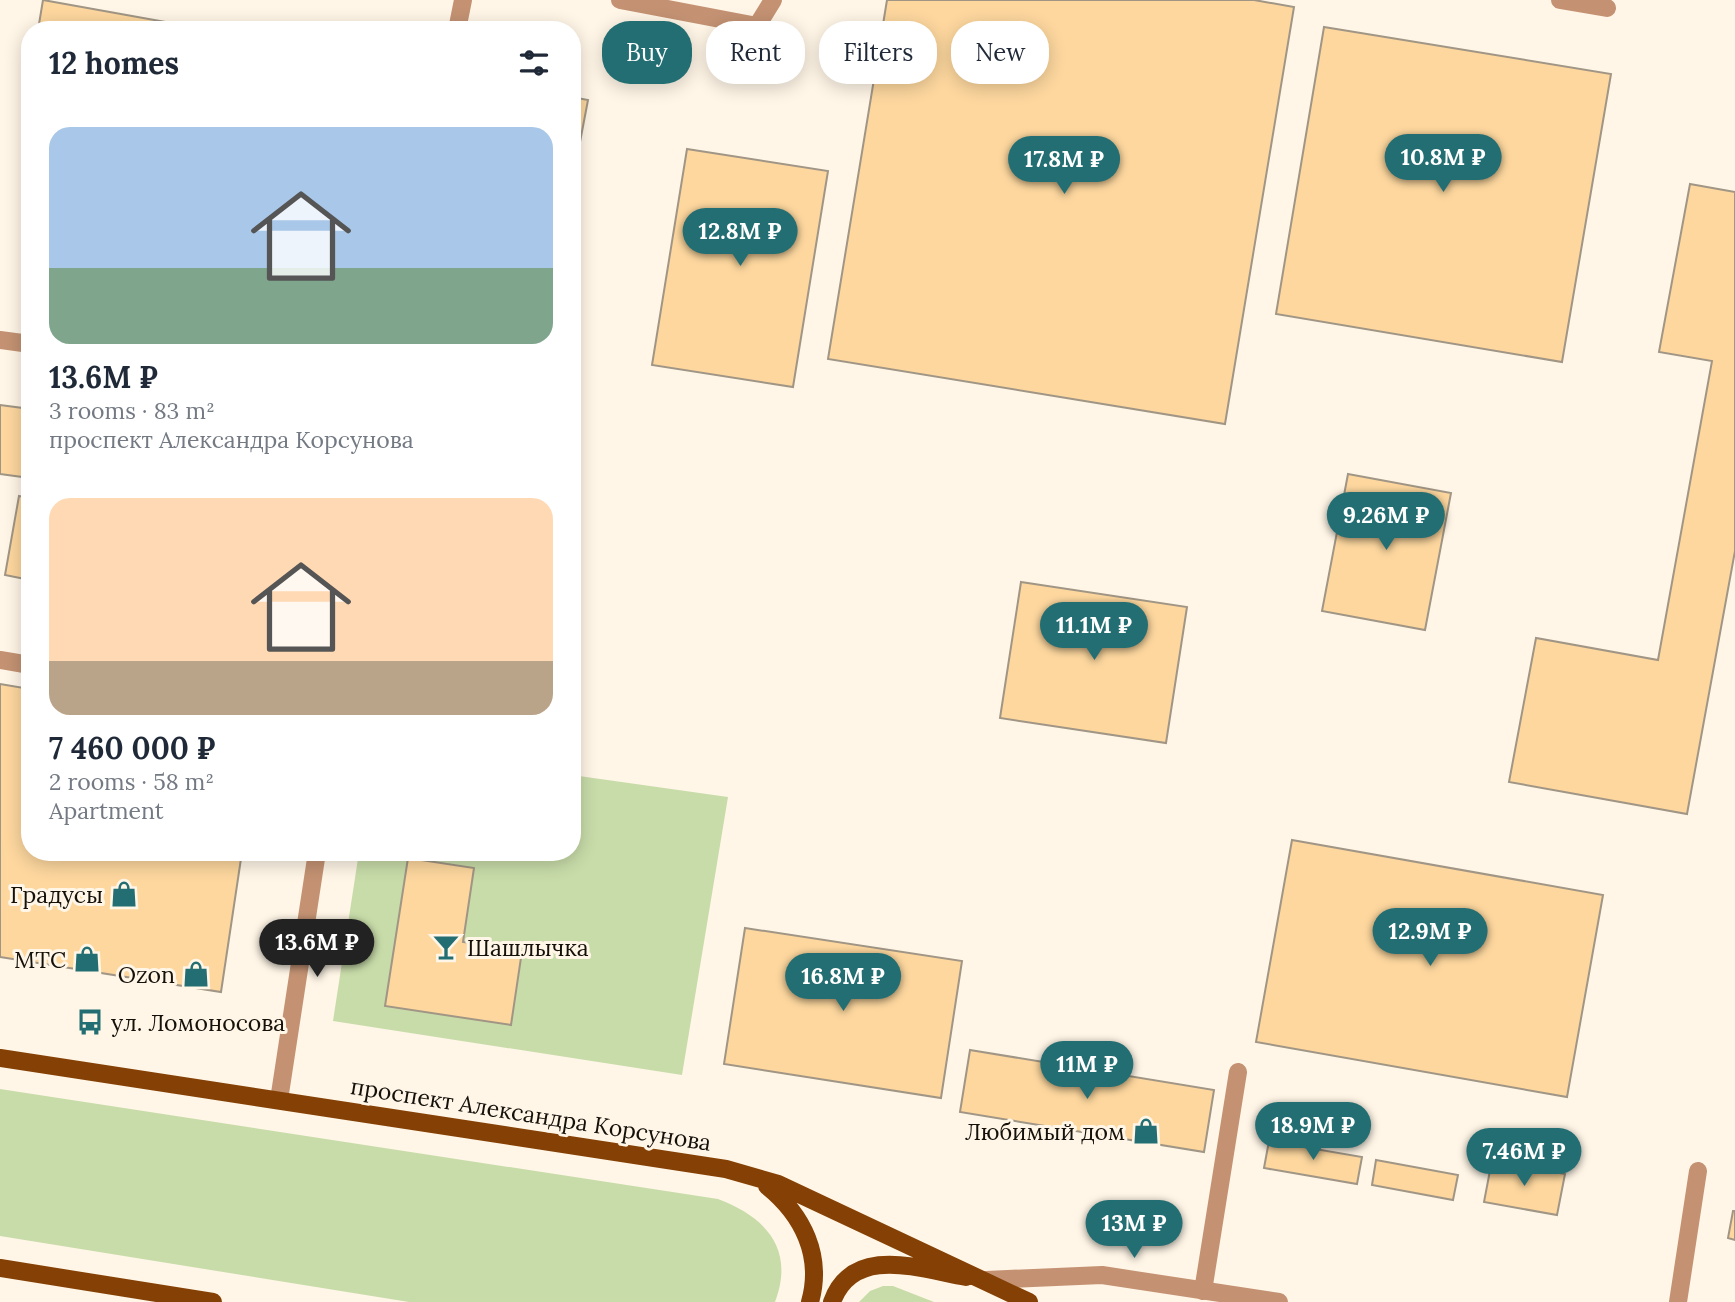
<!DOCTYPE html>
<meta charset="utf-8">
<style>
:root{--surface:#fff;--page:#f2f2f3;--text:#1f2937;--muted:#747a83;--accent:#236e73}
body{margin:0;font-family:Lora,serif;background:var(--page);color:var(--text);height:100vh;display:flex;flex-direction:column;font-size:26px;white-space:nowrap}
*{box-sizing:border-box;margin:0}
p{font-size:23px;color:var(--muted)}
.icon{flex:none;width:38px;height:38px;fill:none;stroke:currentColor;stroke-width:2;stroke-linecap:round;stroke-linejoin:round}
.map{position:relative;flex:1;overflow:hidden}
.drawer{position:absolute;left:21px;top:21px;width:560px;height:840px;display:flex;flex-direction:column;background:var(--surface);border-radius:28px;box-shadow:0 4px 18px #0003}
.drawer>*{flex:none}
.hud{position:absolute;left:602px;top:21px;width:665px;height:63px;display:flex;gap:14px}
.price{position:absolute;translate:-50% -60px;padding:0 16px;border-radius:24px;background:var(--accent);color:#fff;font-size:23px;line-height:46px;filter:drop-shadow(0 2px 4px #0008)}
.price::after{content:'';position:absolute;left:50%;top:42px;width:21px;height:16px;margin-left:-10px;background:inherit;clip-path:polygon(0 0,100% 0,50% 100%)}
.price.selected{background:#222;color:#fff}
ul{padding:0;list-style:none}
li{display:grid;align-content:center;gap:14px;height:371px;padding:0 28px}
li span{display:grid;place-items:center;height:217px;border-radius:21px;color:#555}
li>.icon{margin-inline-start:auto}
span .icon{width:126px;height:126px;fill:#fffc;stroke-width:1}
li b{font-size:30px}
h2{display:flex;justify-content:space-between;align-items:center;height:84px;padding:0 28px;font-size:30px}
.chip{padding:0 24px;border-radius:28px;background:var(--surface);box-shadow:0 4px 18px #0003;font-size:24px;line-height:63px}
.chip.selected{background:var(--accent);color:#fff}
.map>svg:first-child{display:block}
.green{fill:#c8dca9}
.building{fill:#fdd79e;stroke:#a19685;stroke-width:2}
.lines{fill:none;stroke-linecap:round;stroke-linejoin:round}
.service{stroke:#c49273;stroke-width:18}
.minor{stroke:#c49273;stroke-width:18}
.tertiary{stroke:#c49273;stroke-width:18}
.primary{stroke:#854105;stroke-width:18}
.labels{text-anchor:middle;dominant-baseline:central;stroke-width:6;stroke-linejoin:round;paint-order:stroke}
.poi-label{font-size:23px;fill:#14100a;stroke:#fff6e7;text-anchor:end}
.street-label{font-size:23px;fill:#14100a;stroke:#fff6e7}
</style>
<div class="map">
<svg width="1735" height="1302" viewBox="0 0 1735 1302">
<rect width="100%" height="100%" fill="#fff6e7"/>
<path class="green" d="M572,775L728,797L682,1075L333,1021L359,852H572Z
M0,1089L718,1199C766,1217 795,1249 775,1302H409L0,1236Z
M883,1286H893L934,1302H859L870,1291Z"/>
<path class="building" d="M43,0L210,30H38Z
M887,0H1254L1294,7L1225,424L828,359Z
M1324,27L1611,74L1562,362L1276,314Z
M572,97L588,100L572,184Z
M687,149L828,171L793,387L652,365Z
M1690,184L1735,192V551L1687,814L1509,782L1536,638L1658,660L1712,361L1659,352Z
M0,405L30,409V478L0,474Z
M1348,474L1451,493L1425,630L1322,611Z
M19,496L30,498V580L5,575Z
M1021,582L1187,607L1166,743L1000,718Z
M0,684L30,689V852H242L221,992L0,957Z
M1292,840L1603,895L1567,1097L1256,1042Z
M408,858L474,868L463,942L522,951L511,1025L385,1006Z
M745,928L962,961L941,1098L724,1064Z
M970,1050L1214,1090L1204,1152L960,1112Z
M1269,1141L1362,1157L1357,1184L1264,1168Z
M1376,1160L1458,1175L1453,1200L1372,1185Z
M1492,1160L1565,1174L1557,1215L1484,1202Z
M1733,1211H1735V1240L1728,1238Z"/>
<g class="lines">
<path class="service" d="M620,0L757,26L773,0
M1560,0L1607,8
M0,340L30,344
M0,660L30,665
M1203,1291L1238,1072
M1678,1302L1698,1171"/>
<path class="minor" d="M457,30L463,0
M279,1100L317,852"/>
<path class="tertiary" d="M986,1280L1102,1275L1279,1302"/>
<path class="primary" d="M0,1058L726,1169L778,1184L1029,1302
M767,1186C803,1215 823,1256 810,1302
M0,1268L213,1302
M832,1302C853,1244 920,1269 966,1277"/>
</g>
<defs>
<g id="shop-bare" transform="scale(2.1)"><path d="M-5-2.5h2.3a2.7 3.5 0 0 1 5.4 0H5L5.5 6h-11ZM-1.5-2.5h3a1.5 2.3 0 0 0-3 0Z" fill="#236e73" stroke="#fff6e7" stroke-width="2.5" paint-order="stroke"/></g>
<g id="bar-bare" transform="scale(2.1)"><path d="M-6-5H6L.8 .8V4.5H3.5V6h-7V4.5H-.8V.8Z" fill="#236e73" stroke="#fff6e7" stroke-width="2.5" paint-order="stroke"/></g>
<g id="bus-bare" transform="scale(2.1)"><path d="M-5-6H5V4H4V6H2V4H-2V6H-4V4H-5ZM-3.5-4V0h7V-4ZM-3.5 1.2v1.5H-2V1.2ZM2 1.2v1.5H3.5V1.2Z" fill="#236e73" stroke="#fff6e7" stroke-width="2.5" paint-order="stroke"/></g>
</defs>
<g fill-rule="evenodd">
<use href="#shop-bare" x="124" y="894"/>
<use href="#bar-bare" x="446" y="947"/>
<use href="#shop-bare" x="87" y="959"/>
<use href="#shop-bare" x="196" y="974"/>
<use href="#bus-bare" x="90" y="1022"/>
<use href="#shop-bare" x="1146" y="1131"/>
</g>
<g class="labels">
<g class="poi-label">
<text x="103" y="894">Градусы</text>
<text x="467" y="947" text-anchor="start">Шашлычка</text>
<text x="66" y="959">МТС</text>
<text x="175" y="974">Ozon</text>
<text x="111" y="1022" text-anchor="start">ул. Ломоносова</text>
<text x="1125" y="1131">Любимый дом</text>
</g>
<g class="street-label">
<text transform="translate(531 1114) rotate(9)">проспект Александра Корсунова</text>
</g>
</g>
</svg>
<b class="price" style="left:1443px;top:194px">10.8M ₽</b>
<b class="price" style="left:1064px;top:196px">17.8M ₽</b>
<b class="price" style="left:740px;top:268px">12.8M ₽</b>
<b class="price" style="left:1386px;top:552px">9.26M ₽</b>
<b class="price" style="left:1094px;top:662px">11.1M ₽</b>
<b class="price" style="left:1430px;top:968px">12.9M ₽</b>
<b class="price selected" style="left:317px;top:979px">13.6M ₽</b>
<b class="price" style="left:843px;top:1013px">16.8M ₽</b>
<b class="price" style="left:1087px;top:1101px">11M ₽</b>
<b class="price" style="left:1313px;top:1162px">18.9M ₽</b>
<b class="price" style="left:1524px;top:1188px">7.46M ₽</b>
<b class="price" style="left:1134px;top:1260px">13M ₽</b>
<div class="hud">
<a class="chip selected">Buy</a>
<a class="chip">Rent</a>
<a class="chip">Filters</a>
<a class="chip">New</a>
</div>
<section class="drawer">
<h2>12 homes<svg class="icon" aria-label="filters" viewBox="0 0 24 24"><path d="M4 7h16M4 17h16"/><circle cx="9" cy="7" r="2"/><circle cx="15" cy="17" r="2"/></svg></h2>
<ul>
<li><span style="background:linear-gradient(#a9c7e8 65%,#7fa58c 0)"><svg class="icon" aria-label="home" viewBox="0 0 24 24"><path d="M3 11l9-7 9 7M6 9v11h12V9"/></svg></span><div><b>13.6M ₽</b><p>3 rooms · 83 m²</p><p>проспект Александра Корсунова</p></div></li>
<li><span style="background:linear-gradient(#ffd9b3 75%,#b9a48a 0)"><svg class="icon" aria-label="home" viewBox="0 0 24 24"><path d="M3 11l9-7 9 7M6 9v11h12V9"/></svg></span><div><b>7 460 000 ₽</b><p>2 rooms · 58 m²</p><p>Apartment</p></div></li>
</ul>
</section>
</div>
